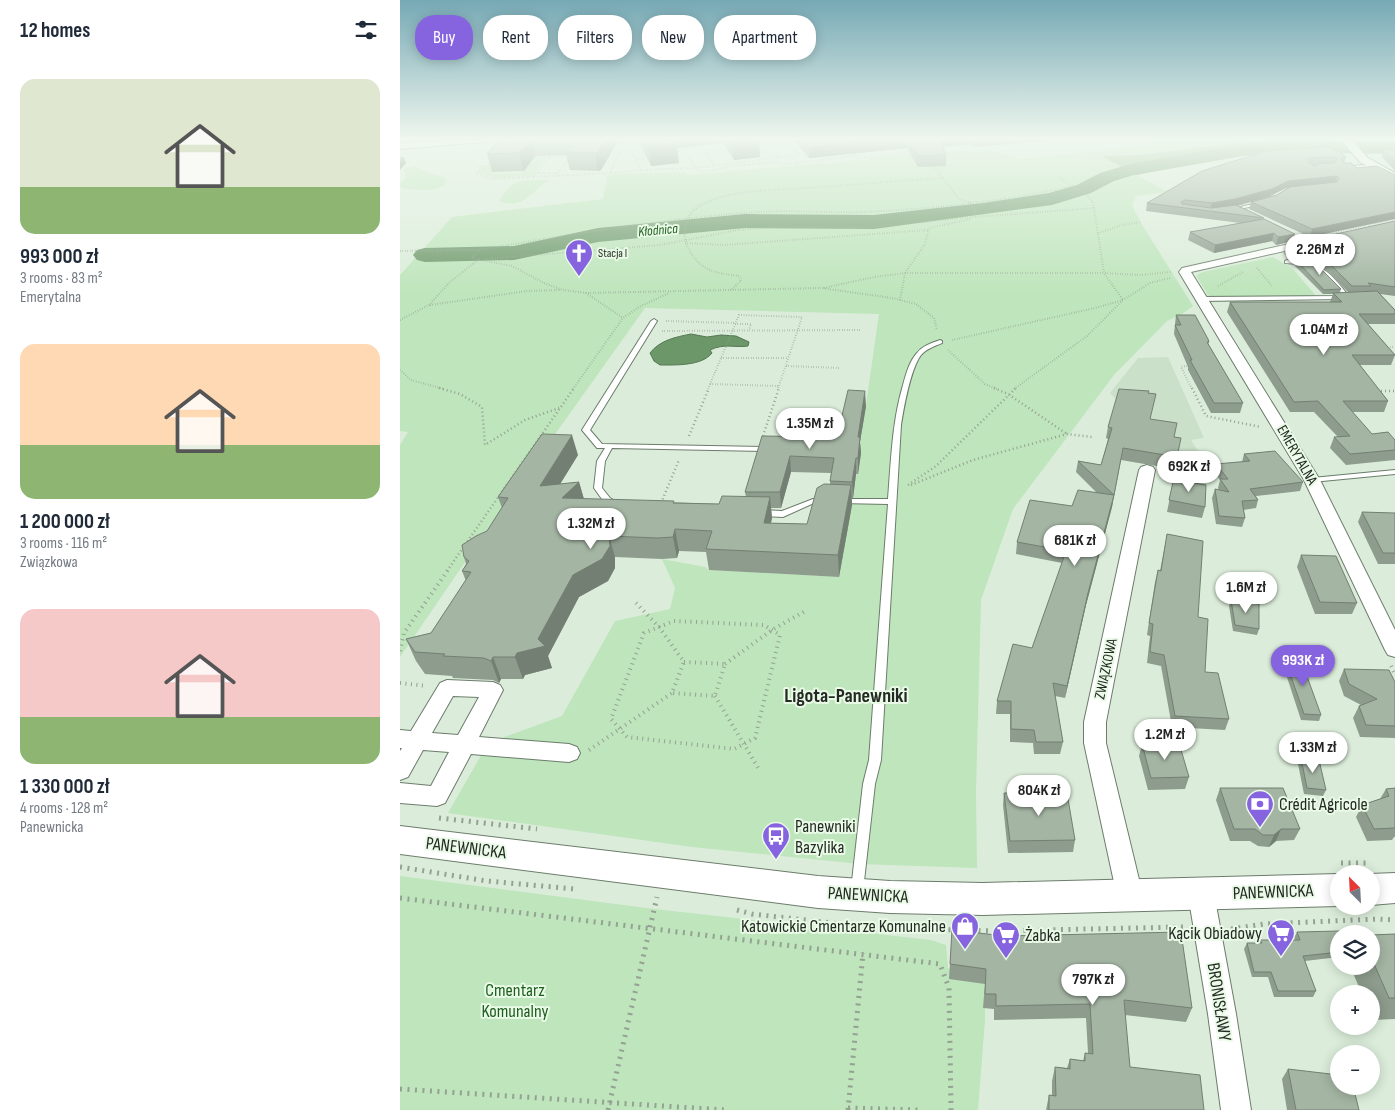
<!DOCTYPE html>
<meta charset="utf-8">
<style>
:root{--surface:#fff;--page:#f6f6f7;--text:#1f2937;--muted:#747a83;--accent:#8664df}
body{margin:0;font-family:"Sofia Sans Condensed",sans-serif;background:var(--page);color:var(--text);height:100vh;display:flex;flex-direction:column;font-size:19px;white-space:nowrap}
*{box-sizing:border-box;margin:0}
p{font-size:16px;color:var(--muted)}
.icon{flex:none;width:28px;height:28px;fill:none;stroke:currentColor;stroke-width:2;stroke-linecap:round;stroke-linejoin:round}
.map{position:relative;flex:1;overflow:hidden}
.drawer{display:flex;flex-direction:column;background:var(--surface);width:400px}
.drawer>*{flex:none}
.hud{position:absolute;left:15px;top:15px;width:475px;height:45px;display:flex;gap:10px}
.needle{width:32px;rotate:336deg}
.controls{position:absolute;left:930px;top:865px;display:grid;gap:10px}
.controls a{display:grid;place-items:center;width:50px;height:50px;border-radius:50%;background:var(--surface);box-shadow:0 2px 12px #0003;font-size:25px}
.price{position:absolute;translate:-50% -42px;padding:0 11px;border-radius:18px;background:#fff;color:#222;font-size:16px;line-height:32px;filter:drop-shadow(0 1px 2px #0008)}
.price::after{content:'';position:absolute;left:50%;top:30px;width:15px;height:11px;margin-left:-8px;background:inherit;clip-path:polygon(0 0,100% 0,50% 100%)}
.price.selected{background:var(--accent);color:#fff}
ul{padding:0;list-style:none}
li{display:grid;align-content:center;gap:10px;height:265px;padding:0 20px}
li span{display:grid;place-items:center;height:155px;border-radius:15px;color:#555}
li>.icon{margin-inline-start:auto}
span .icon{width:90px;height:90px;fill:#fffc;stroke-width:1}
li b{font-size:21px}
h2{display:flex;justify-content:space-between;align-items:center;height:60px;padding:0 20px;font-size:21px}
.chip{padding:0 18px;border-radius:20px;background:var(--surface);box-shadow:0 2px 12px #0003;font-size:18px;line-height:45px}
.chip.selected{background:var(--accent);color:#fff}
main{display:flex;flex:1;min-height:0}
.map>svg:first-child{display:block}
.built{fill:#cae0c8}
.green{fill:#bee5bb}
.forest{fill:#89b786}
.water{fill:#6c9869;stroke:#567754}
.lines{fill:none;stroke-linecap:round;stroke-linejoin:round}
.river{fill:#6c9869;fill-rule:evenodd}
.lane-casing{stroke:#6c7c6b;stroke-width:2}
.street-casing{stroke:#6c7c6b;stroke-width:2}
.secondary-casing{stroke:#6c7c6b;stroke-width:2}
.path-far3{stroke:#94a193;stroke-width:2;stroke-dasharray:0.5 2;stroke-linecap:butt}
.path-far2{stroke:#94a193;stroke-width:2.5;stroke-dasharray:1 3;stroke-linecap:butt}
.path-far1{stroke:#94a193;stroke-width:4;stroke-dasharray:1 4.5;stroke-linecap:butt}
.path{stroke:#94a193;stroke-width:5;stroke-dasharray:2 5.5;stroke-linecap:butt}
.lane{fill:#fff;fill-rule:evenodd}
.street{fill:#fff;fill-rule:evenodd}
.secondary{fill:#fff;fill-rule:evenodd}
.wall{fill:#8d9c8c;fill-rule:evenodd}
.shaded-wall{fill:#737f72}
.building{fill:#a4b5a3;stroke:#737f72;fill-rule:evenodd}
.labels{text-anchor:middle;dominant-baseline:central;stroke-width:4;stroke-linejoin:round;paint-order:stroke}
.far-poi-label{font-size:12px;fill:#242a23;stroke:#e9fae7;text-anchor:start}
.far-water-label{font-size:14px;font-style:italic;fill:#246224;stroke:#e9fae7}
.street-label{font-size:15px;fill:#242a23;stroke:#e9fae7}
.near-poi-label{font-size:18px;fill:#242a23;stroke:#e9fae7;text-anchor:start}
.near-street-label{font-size:18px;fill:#242a23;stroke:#e9fae7}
.near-park-label{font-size:18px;fill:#1f5d1f;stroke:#e9fae7}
.district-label{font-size:20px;font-weight:bold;fill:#242a23;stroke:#e9fae7}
</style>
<main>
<section class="drawer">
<h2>12 homes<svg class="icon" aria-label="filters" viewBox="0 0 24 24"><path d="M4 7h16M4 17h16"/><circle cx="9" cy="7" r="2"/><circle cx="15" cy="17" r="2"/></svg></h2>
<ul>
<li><span style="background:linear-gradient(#dfe7d0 70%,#8fb573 0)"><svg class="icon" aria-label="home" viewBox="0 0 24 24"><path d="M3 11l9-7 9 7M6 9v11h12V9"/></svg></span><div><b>993 000 zł</b><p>3 rooms · 83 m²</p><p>Emerytalna</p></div></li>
<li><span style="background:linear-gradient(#ffd9b3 65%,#8fb573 0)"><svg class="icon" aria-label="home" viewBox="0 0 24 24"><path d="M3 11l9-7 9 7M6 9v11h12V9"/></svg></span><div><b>1 200 000 zł</b><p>3 rooms · 116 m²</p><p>Związkowa</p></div></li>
<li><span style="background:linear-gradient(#f6c9c9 70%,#8fb573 0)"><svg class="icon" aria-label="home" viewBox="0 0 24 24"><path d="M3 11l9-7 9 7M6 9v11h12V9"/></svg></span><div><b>1 330 000 zł</b><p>4 rooms · 128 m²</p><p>Panewnicka</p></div></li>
</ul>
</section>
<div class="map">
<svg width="995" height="1110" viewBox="0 0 995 1110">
<rect width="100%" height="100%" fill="#dbedda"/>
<path class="built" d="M768,357L804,438L791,440L808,467L775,469L727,461L728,456L709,439L706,438L717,400L710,393L738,358Z"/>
<path class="green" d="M747,140H863L738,155L702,156L768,192L736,196L732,205L741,223L793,306L782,314L767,321L714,375L613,509L581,600L576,792L577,868L460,864L292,847L48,813L88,743L162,716L215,621L270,609L275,588L262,559L305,567L309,570L439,577L456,474L458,473L461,453H459L479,314L245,308L96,517L0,657V445L8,432L0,431V275L52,217L203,199L207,176L214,174L285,172L287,175L462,160L494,155L586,149L621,159L754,145Z
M132,157H147L133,176L93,178L78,173L85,165H94L93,173H120L124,171Z
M14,166L31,174L45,177L47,183C36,193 14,190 1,188L0,183L6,178L4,169Z
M150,180C130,191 125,210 99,201C116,175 121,181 150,180Z
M873,257L893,269L917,297H811L808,295L797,277L798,274L803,272Z
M0,876L254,909L531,940L546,945L548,968L585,984V1020L578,1110H0Z"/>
<path class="forest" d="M863,140H929L938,146H879L849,148L846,153L737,175L701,156L738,155Z"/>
<path class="water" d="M291,334L307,337L321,335L336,336L349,342L348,346C334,348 325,343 310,350L312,353C302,366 276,365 260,365L254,361L250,353C260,340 276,337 291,334Z"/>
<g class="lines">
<path class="river" d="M879,140L995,142V154L879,152L843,156L734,175L714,181L691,193L652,205L474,229L345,228L198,242L114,260L25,262L17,260L13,255L17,250L25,248L114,246L198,228L345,214L474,215L583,203L649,193L677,185L700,173L730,164L843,144Z"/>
<g class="lane-casing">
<path id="lane" d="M972,165L974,167L945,168L943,167L945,166Z
M861,202H863V204L830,211L828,210Z
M887,260C920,261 928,270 948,295L943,296C932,284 922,268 906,265C899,263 892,264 885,263V261Z
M942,296L945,298L944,299L800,301L797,299L800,297Z
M254,319L257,321L190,430L202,444L370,447L374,449L370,451L212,448L205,461L202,488L210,498L220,504L216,506L204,502L194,488L197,461L205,448H197L182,430L251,321Z
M540,340L542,341V343C535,346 526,349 521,355C510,370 504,407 501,425L481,760L475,784L463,890L461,894L457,896L453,894L451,890L463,784L469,760L488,504L440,503L436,501L440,499H488C491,461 492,422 503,385C506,374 509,362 517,353C522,346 532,343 540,340Z
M995,470V474L912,482L908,480L912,478Z
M413,499H425L429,501L425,503H414L383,517L360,516L356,513L360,510L382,511Z"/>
</g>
<g class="street-casing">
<path id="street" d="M51,140H88L84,142L0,149V143Z
M907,240L911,241L912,243L911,245L791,272L920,480L995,630V657L988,655L985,650L904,480L779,272L782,268Z
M747,465L753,467L755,470L706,722V743L743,896L739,904L730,908L721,904L717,896L684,743V722L739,470L741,467Z
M47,680L93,682L100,685L103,690L79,737L169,744L177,747L180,753L177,759L169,762L71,754L45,803L37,806L0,803V783L31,786L49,752L23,750L8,777L0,780V751L2,748H0V730L11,731L40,683ZM53,696L79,697L58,735L32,733Z
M801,882L810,886L814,894L836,1014L851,1110H821L808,1014L788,894L792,886Z"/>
</g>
<g class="secondary-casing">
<path id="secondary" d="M941,140H952L968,158L995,173V182L960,162Z
M0,826L418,876L490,881L583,883L939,874V906L583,915L490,913L418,908L0,854Z
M995,873V903L971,905L970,874Z"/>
</g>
<path class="path-far3" d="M297,140L314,165
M363,140L368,146
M388,144L399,155L391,156
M212,145L243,142
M284,149L295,167L303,172L333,166L374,162L371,159
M275,150L302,147
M152,155L150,157L170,156L156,176
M455,156L457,158L513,152
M133,157H146
M378,157L368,146L397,142
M236,159L245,158L238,143
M374,162L385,164L398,163
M78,166H83L76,174L91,179L210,173L225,140
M534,167L559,199L571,203L576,213L574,217L695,208
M240,170L295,168L391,156L398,163L455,156L450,150
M138,173H158
M210,173L240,170L235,157L227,145
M134,177L150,157L142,154
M698,233L723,225L741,222
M919,236L995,219
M285,243L324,245L528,230
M79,250C173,234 266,218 360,212C394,210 429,213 463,212C533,209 604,201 673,186
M0,251L79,250L72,258
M72,258L112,266L144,283L163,290L186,293L421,288L492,298L516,304L534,318L537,330
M85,259L260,245L338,230L370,227H471L574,217
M857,268L872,286
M818,286L843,272
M424,288L474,277L505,273H704L741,275L771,272
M332,289L341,281L339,276C328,274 316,274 306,268C282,253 274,218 303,204C333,189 371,191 404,188C450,185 497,181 544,178
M186,293L223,318
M500,300L505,273L525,244L529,228L571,219
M30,305L127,291L160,290
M0,320L29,305L50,282L79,259
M266,321L336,323
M335,324H351L349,330
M262,331L461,330
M552,340L695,308L723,300L750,283L770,278
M985,347H995
M548,350L585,384L597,389
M321,358H388
M792,365L781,367L792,389
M386,366L441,368
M0,370L11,380L44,389
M310,384L379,386
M173,389L223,318L239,307L269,293
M308,389L339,315L402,317L378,389
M614,389L687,336L723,300L704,273L693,202L683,192L659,178"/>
<path class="path-far2" d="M39,388L60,394L82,407L85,445L125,420L159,408
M594,388L608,394L667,434
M792,388L806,416L861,427
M977,391H995
M289,436L309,388
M363,436L379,388
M508,485L536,466L616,388
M511,485L573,460L667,434L692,437
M261,503L279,460
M47,571L174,388"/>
<path class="path-far1" d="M236,603L259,627L284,662
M274,621L364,625L380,635L355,738L334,749L227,737L211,719L244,633Z
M0,651L4,633L48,570
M284,662L325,664L315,696L272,693Z
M325,664L372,630L407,610
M991,666L995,674
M0,683L27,686
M315,696L360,771
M189,750L272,693"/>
<path class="path" d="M39,818L137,829
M941,863H970
M0,867L87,881L175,889
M0,898L540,964L549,988L551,1110
M337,910L352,914L450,925L526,928
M526,929L595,931L783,927
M831,929L864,924L978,919L995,920
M0,1089L325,1110
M448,1108L518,1110
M208,1110L257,897
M448,1110L463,953"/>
<use href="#lane" class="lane"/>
<use href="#street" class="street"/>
<use href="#secondary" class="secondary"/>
</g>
<path class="wall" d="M99,140H235L218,141L201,170L198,171L170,170L166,155L135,156L124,171L92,172L87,154Z
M238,140H359L360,157L334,160L323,143L277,148L279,163L251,166Z
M394,140H657L573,147L570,144L543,147L546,155V166L518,167L507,148L409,158Z
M935,150L946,157L944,163H951L910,237L849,209L851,202L837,206L895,234L893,241L876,245L872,241L868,242L814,253L788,240L790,232L840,223L746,211L747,203ZM886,188H887L877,195L870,196Z
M984,150H995V171L982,157Z
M995,221V296L980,294L995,310V324H968L995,355L991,365H960L988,401L984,412H952L972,434L995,440V460L946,465L930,448L934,437H938L914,412H890L827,312L830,302H930L933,294H923L895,266L897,261L941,289L940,292H948L923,267L908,261L888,258L884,253L886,245Z
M776,315L809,342L808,344L843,403L840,413H811L788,370V367L774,334Z
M749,393L750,419L774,437L777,457L775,469L721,460L712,507L686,605L665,698L655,696L663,742L660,754H634L633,743L610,742V714H596L597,701L632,648L662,563L616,554L617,542L672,506L697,493L676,472L678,461L701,465L708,439L706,438L708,427Z
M466,406L460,442L461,453L458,474H456L453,498H452V505L439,577L309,570L306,552L279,551L277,558L262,559L215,557V568L208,581L179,597L148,656L152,668L125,675L123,679H101L99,683L93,680L53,678L52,676L25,674L16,661L6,639L31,633L66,581L62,571L66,564L64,557L87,531L102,508L98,497L178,455L160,484L179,482L184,499L319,504L346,497L345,492L362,436L437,437ZM391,472L431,473L430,484L407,524L371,523L372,518L371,508H381Z
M844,454L903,482L900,491L856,496L858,500L856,508L843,510L845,518L842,527L816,524L812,498L815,489L819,490L818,488L820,480L814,472L816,464L842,462Z
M773,482L805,507L802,518L767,512Z
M962,512L995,514V564H978L958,522Z
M767,534L798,617L805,672L829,719L825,730L772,727L761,666L747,663L750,636L747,635L755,582L758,570L760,571Z
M901,555L957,603L952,614H915L897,567Z
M831,600L859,629L857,635L833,631L829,606Z
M886,662L921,715L919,721L901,720L884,668Z
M944,669L995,682V738L960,737L953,718L959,706L961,705L944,696L939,681Z
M742,744L789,777L785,789L748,790L739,756Z
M901,758L926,790L923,796L904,794L898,764Z
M820,788L900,829L894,840L876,841L869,847L858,846L850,841H830L816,800Z
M995,788V837H994L992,840L967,841L956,817L962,805L980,799L986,789Z
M604,793L675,840L673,852L608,853L603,805Z
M552,930L792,1008L786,1022L725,1015L730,1067L804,1110H646L649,1095L652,1096V1081L655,1067L667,1068L670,1059L683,1061L685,1053H688L686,1018L594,1020V1009L583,1008L585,984L549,979Z
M897,932L939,934V957L905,961L916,991L913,997H874L868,977H852L844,949L847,943H859L860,940H895L894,938Z
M995,934V1019L973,1020L971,1016V994H962L950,966H971V935Z
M888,1069L959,1110H887L882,1079Z"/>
<path class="shaded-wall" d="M130,140H132L135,156L124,171L119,153Z
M205,140H235L218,141L201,170L198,171L195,153Z
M270,140H323V143L277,148L279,163L251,166L248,145Z
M332,140H359L360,157L334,160Z
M481,140H507V148L409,158V147Z
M538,140H570V144L538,147Z
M573,140H657L573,147Z
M4,158L6,163L0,170V163Z
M937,176L935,183L886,188L870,196L833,207L810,210L812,203L888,181Z
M995,212V219L910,237L912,229Z
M874,233L872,241L814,253L815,245Z
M895,234L893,241L876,245L878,237Z
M465,391L466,406L460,442L461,453L458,474V437Z
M172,435L178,455L146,507L140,486Z
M390,456L391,472L381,508L380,492Z
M456,458V474L453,498L452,482Z
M179,482L185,503L162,498Z
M451,485L452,505L439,577L438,555Z
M714,495L712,507L686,605L665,698L667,686L688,593Z
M370,497L372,518L366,544L364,523Z
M275,529L279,551L277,558L273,537Z
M209,536L215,557V568L208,581L179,597L148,656L152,668L125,675L123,679L115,657L117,653L138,639L173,575Z
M93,657L101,679L99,683L91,661Z
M881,829L876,841L869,847L874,835Z"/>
<path class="building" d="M99,140H130L119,153L87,154Z
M174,140H205L198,152L195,153L166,152Z
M245,140H274L276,143L248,145Z
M402,140H481L409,147Z
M508,140H540L546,155L518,156Z
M931,147L935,150L939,151L946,157L941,159L944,163H951L957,168L977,166L995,175V212L912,229L851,202L877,195L890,187L937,182L939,178L937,176L888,181L872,189L835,199L812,203L785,200L781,202L782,204L811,208L836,205L864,218L747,203L802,171L866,151ZM933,157L937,159L934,163H920L915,166L909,163V158Z
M984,150H995V162Z
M0,158H4L0,163Z
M864,219L895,234L878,237L874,233L870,234L815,245L790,232Z
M995,221V287L968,283L971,286H952L925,259L911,253L891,250L886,245Z
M897,261L914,264L924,272L941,289L924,290Z
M977,291L995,310V314H959L995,355H952L988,401H943L972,434L988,432L995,440V450L950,454L934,437L950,436L918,401L894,402L830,302H942L933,293Z
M776,315H795L808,339L809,342H807L843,403H814L790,360H792L775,325H781Z
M719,389L749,391L748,393L756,394L750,419L777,423L774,437L781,438L777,457L723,448L714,495L688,593L667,686L653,683L663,742H636L634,730L611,729V701H597L613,644L632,648L666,551L617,542L630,500L672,506L678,490L714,495L678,461L701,465L712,428L708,427Z
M448,390L465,391L458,437H460L458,458H456L452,482L430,481L434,458L390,456L380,492H345L362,436L437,437Z
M142,434L172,435L140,486L179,482L162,498L274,501L273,503L319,504L322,496L370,497L364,523L407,524L417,488L424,484L451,485L438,555L306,549L312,531L275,529L273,537L258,538L209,536L210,546L202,559L173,575L138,639L145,646L117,653L115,657H93L91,661L84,658L43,656L45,654L15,652L6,639L31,633L71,572L62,571L69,561L64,557L62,545L76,536L87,531L108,498L98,497Z
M875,451L903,482L850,489L858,500L842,501L845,518L819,516L815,489L829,492L820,479H828L816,464L850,461L844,454Z
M782,481L806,485L805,507L769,500L773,482Z
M962,512L995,513V553H983Z
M767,534L803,541L798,617L808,619L805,672L818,673L829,719L775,716L764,655L750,652L753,624L749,623L758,570L761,571Z
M901,555L936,556L957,603L920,602Z
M831,600L859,604V629L835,625Z
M900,657L921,715L904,714L886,662Z
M944,669L989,670L995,682V726L966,725L959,706L977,699L949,684Z
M779,743L789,777L751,778L742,744Z
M901,758L919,760L926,790L907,788Z
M820,788H883L900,829H881L874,835H863L855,829H834Z
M995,788V828L974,829L962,805L989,796L986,789Z
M604,793H667L675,840L610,841Z
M552,930L605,936L781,932L792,1008L724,1000L730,1067L800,1075L804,1110H649V1095L656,1096L655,1067L670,1069V1059L685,1061V1053L693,1054L690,1004L596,1006V994H585L586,969L550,964Z
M940,931L941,934H939V952L903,956L916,991H878L871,972H854L847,943H862L860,940H900L897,932Z
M995,934V998H989L971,957V935Z
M888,1069L939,1075V1086H953L959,1110H896Z"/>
<linearGradient id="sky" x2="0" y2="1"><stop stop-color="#76a9b5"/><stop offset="0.47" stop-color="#eff7ee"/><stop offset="1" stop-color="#eff7ee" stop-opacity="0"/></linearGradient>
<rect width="995" height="295" fill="url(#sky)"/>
<defs>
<g id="church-pin" transform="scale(1.4375)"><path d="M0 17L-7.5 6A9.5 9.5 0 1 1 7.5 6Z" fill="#8664df" stroke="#e9fae7"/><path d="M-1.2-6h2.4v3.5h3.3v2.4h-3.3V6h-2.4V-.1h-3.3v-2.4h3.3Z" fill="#fff"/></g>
<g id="bank-pin" transform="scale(1.4375)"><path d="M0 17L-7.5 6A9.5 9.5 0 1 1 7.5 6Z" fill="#8664df" stroke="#e9fae7"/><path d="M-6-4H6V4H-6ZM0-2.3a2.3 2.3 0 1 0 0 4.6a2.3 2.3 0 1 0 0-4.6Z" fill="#fff"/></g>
<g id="bus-pin" transform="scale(1.4375)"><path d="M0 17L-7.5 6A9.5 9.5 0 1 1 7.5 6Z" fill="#8664df" stroke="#e9fae7"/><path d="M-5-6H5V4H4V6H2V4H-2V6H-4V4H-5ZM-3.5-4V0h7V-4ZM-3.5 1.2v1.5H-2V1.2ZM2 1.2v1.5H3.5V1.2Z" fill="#fff"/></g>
<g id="shop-pin" transform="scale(1.4375)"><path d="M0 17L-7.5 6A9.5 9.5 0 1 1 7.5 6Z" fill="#8664df" stroke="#e9fae7"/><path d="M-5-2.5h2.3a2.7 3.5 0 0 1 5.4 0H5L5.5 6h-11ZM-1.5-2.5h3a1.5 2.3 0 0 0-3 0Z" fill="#fff"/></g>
<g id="supermarket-pin" transform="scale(1.4375)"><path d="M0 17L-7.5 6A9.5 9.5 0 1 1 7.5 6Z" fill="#8664df" stroke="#e9fae7"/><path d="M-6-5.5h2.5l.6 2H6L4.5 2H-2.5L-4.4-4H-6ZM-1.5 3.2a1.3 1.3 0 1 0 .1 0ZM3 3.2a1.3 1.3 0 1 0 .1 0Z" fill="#fff"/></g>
</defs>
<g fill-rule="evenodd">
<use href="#church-pin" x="179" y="253"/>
<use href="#bank-pin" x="860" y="804"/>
<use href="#bus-pin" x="376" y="836"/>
<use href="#shop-pin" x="565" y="926"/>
<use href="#supermarket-pin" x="881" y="933"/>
<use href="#supermarket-pin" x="606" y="935"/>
</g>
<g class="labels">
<g class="far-poi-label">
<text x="198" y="253">Stacja I</text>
</g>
<g class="far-water-label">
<text transform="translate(258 230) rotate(-5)">Kłodnica</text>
</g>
<g class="street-label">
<text transform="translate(897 455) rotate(60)">EMERYTALNA</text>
<text transform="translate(706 669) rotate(-78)">ZWIĄZKOWA</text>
</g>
<g class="near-poi-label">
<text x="879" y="804">Crédit Agricole</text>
<text x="395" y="826">Panewniki<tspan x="395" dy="21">Bazylika</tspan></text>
<text x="546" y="926" text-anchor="end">Katowickie Cmentarze Komunalne</text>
<text x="862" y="933" text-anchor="end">Kącik Obiadowy</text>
<text x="625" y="935">Żabka</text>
</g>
<g class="near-street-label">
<text transform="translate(66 848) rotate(7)">PANEWNICKA</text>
<text transform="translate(873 892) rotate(-2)">PANEWNICKA</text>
<text transform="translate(468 895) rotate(3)">PANEWNICKA</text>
<text transform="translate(819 1002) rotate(81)">BRONISŁAWY</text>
</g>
<g class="near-park-label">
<text x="115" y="990">Cmentarz<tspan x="115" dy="21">Komunalny</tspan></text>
</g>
<g class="district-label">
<text x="446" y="696">Ligota-Panewniki</text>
</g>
</g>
</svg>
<div class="controls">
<a><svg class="needle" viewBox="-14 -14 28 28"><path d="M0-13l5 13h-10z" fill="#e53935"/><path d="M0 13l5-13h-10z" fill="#747a83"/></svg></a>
<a><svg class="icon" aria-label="layers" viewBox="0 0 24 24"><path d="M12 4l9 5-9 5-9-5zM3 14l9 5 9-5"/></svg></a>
<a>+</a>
<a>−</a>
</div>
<b class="price" style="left:920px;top:276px">2.26M zł</b>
<b class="price" style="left:924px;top:356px">1.04M zł</b>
<b class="price" style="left:410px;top:450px">1.35M zł</b>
<b class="price" style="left:789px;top:493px">692K zł</b>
<b class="price" style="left:191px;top:550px">1.32M zł</b>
<b class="price" style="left:675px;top:567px">681K zł</b>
<b class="price" style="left:846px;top:614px">1.6M zł</b>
<b class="price selected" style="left:903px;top:687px">993K zł</b>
<b class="price" style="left:765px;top:761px">1.2M zł</b>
<b class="price" style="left:913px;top:774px">1.33M zł</b>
<b class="price" style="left:639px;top:817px">804K zł</b>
<b class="price" style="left:693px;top:1006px">797K zł</b>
<div class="hud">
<a class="chip selected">Buy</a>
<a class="chip">Rent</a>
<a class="chip">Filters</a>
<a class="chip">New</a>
<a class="chip">Apartment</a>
</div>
</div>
</main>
